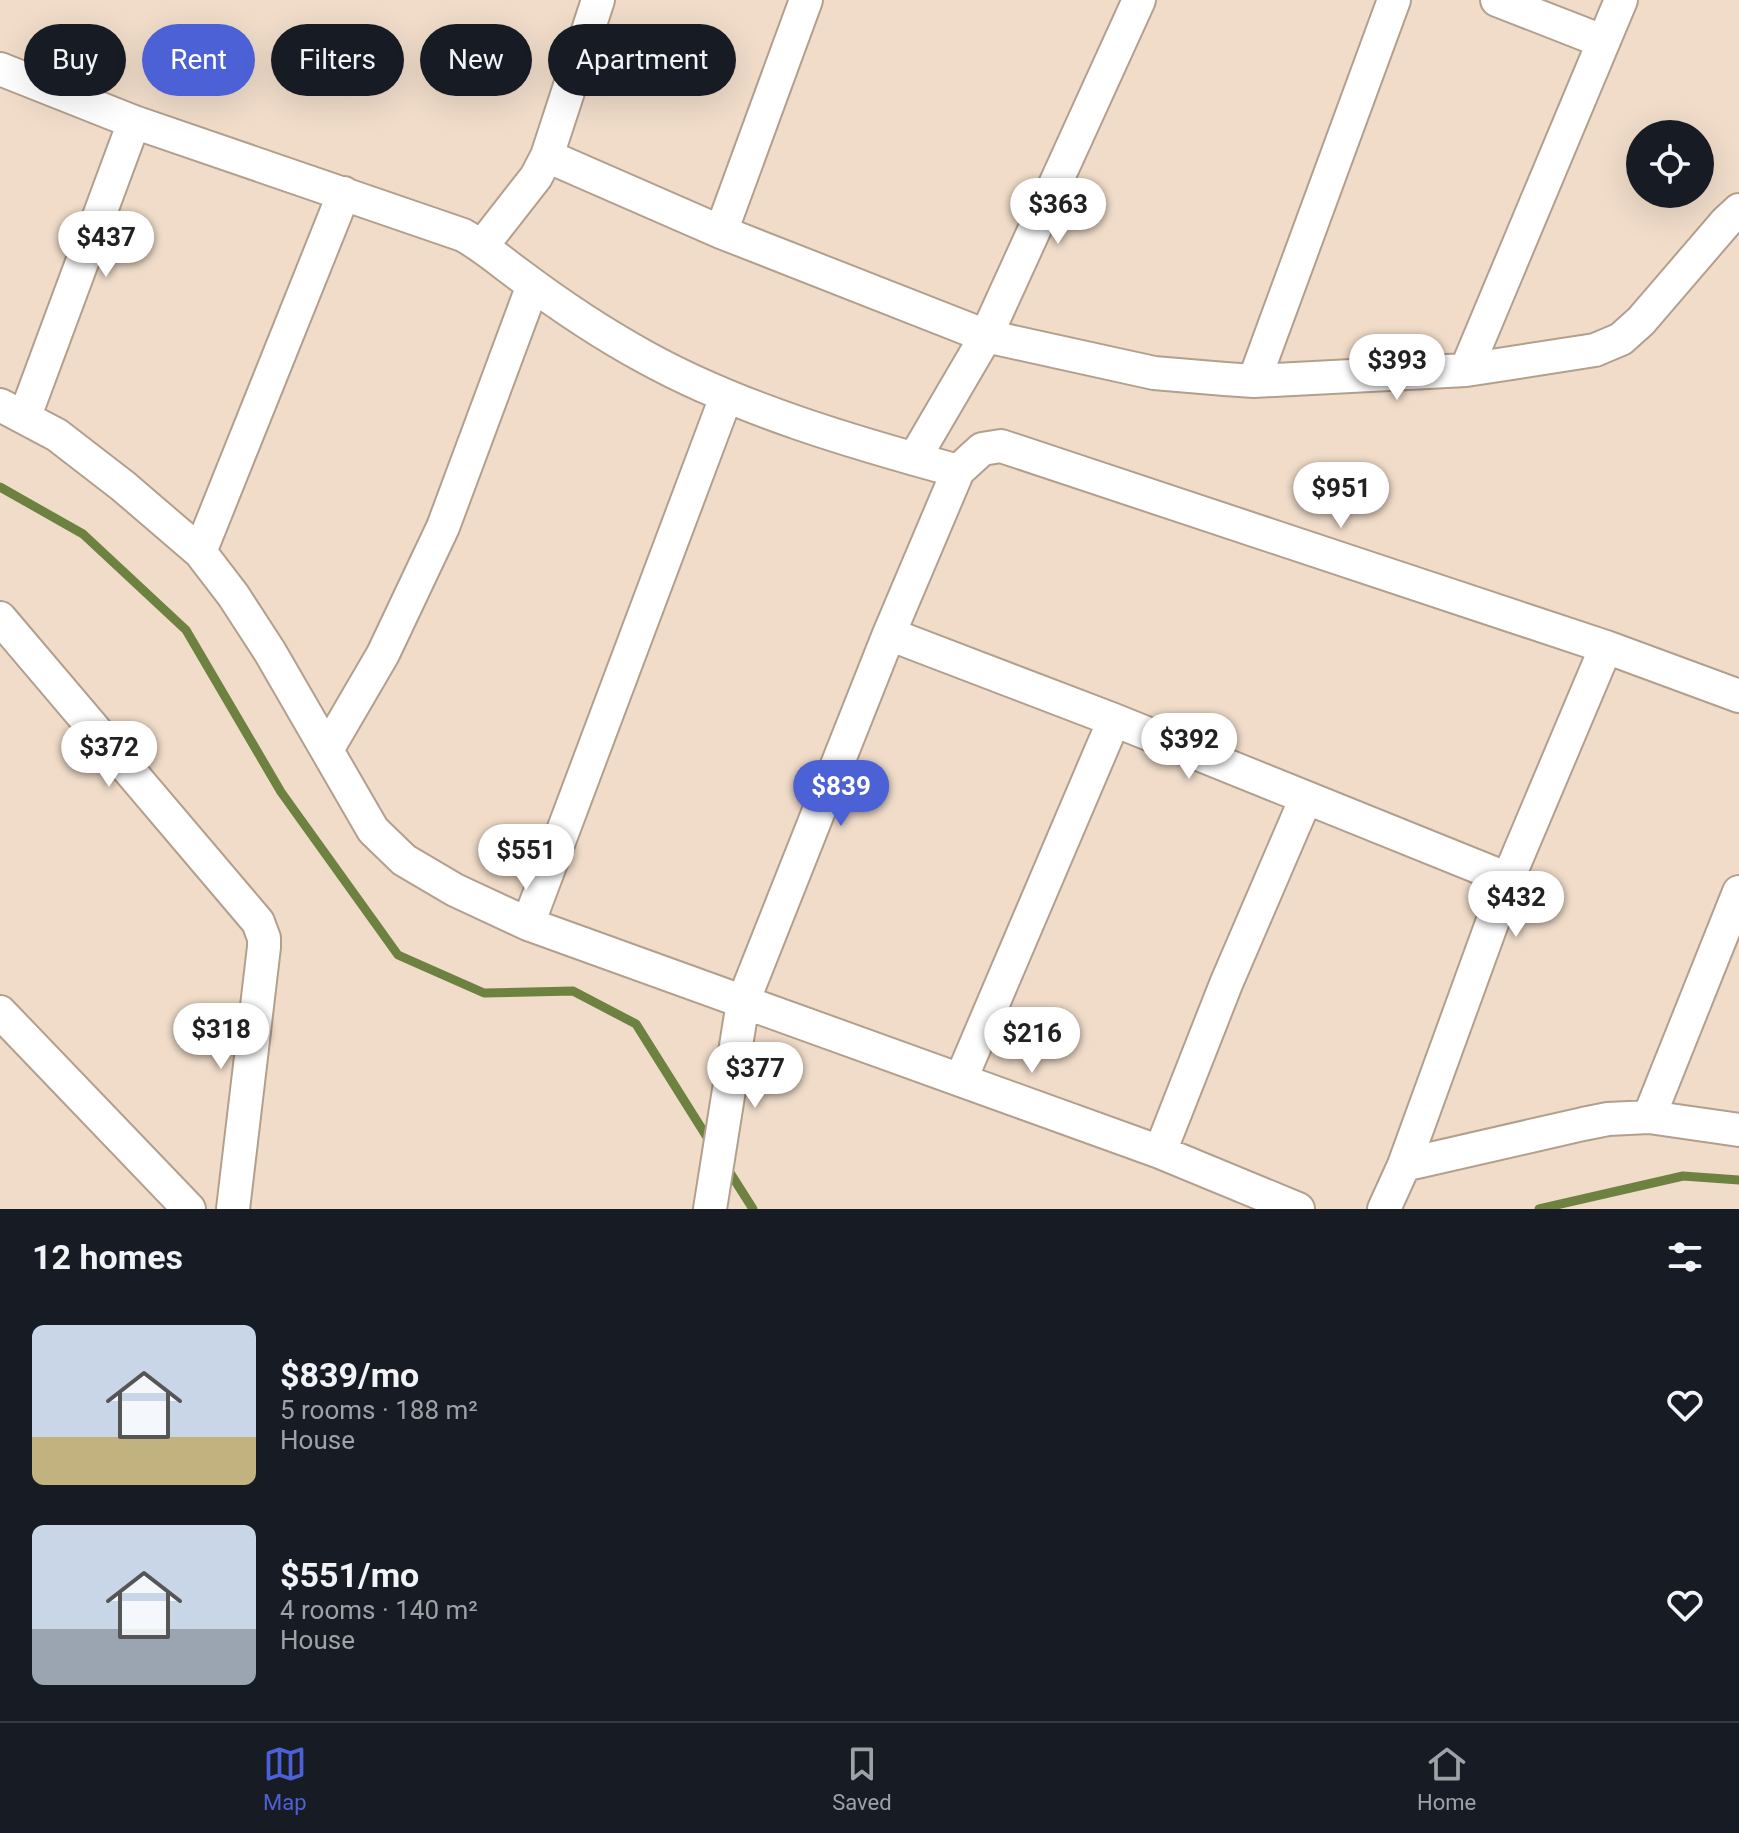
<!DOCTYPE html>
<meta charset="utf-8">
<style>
:root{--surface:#171b24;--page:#20242c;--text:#f1f3f6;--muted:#9ea1a6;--line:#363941;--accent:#4d61d6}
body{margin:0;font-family:Roboto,sans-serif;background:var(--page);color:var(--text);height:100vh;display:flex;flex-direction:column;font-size:30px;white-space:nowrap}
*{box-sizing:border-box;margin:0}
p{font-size:26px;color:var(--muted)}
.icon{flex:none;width:44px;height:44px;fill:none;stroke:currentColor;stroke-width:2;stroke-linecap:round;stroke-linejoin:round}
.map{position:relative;height:1209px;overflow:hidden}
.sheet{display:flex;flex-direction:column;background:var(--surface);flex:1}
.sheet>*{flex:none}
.top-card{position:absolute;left:24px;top:24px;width:800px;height:72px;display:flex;gap:16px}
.buttons{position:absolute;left:1626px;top:120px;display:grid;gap:16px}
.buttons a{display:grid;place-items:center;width:88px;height:88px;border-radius:50%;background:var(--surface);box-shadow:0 8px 32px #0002;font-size:40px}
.price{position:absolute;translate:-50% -68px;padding:0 18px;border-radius:28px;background:#fff;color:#222;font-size:26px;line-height:52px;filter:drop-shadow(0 2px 4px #0008)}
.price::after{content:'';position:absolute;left:50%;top:48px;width:24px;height:18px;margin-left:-12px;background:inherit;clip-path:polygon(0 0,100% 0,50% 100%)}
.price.current{background:var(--accent);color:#fff}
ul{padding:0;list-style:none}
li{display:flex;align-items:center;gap:24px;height:200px;padding:0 32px}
li span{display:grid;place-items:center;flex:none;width:224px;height:160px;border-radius:12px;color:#555}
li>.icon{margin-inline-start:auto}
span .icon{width:96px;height:96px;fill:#fffc;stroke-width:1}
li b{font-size:34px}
h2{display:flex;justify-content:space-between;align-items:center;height:96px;padding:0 32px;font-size:34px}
.tag{padding:0 28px;border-radius:36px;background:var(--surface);box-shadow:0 8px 32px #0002;font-size:28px;line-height:72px}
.tag.current{background:var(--accent);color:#fff}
.dock{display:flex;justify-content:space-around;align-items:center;height:112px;border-top:2px solid var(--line);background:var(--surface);font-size:22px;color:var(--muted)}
.dock a{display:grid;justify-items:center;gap:4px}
.dock .current{color:var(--accent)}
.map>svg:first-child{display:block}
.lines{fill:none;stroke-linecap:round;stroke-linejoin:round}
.stream{stroke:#6d8240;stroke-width:9}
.minor-casing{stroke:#b29f8d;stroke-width:36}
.minor{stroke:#fff;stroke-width:32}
</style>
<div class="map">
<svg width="1739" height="1209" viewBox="0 0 1739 1209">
<rect width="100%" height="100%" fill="#f0dcc9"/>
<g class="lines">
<path class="stream" d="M0,487L83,534L186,630L281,792L398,955L484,993L573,991L636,1024L712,1145
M727,1168L753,1209
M1539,1209L1683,1176L1739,1180"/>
<g class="minor-casing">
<path id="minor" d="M1497,0L1602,41
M0,69L134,122L463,235C483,246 499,260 518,274C558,304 601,333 645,357C739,409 855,443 958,471
M547,156L721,232L986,336L1154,373L1225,379L1254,381L1466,370L1595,350L1621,339L1641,321L1726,222L1739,210
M721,232L806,0
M482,246L536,177L547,156L598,0
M1466,370L1621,0
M1254,381L1394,0
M0,405L57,435L123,486L200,552L233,595L270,652L373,830L404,860L455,890L528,924L1160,1152L1298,1209
M25,416L134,122
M914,459L986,336L1139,0
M200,552L344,193
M0,618L258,922L264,938V947L233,1209
M889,634L1114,720L1508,879
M327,750L383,654L443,527L533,285
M528,924L726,397
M0,1012L189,1209
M961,1079L1114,720
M1649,1117L1739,1130
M1160,1152L1226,984L1306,798
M1404,1165L1583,1124L1608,1119L1649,1117L1739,892
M710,1209L743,1002L889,634L958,471L982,449L1001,446L1606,647L1739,696
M1384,1209L1404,1165L1508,879L1606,647"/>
</g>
<use href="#minor" class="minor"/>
</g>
</svg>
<div class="buttons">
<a><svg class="icon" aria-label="locate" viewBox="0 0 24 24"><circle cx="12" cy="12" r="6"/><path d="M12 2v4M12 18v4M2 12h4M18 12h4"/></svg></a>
</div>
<b class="price" style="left:1058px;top:246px">$363</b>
<b class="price" style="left:106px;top:279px">$437</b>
<b class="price" style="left:1397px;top:402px">$393</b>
<b class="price" style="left:1341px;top:530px">$951</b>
<b class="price" style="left:1189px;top:781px">$392</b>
<b class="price" style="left:109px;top:789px">$372</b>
<b class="price current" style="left:841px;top:828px">$839</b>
<b class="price" style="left:526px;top:892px">$551</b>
<b class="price" style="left:1516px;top:939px">$432</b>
<b class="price" style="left:221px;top:1071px">$318</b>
<b class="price" style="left:1032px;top:1075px">$216</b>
<b class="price" style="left:755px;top:1110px">$377</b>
<div class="top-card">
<a class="tag">Buy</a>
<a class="tag current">Rent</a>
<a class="tag">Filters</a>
<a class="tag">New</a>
<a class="tag">Apartment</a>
</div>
</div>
<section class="sheet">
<h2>12 homes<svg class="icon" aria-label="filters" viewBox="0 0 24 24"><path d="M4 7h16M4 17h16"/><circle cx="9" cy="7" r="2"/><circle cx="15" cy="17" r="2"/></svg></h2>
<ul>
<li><span style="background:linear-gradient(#c9d6e8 70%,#c2b280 0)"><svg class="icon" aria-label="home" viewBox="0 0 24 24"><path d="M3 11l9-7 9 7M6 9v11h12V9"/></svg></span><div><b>$839/mo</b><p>5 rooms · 188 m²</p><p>House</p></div><svg class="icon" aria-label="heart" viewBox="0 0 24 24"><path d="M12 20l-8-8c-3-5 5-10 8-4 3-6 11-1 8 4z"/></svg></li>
<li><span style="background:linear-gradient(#c9d6e8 65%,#9aa5b1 0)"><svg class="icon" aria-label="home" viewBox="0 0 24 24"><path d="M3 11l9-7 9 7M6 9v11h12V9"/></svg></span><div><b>$551/mo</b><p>4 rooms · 140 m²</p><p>House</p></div><svg class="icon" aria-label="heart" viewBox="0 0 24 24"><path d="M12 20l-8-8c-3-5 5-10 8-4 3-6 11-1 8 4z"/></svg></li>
</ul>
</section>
<nav class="dock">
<a class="current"><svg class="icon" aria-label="map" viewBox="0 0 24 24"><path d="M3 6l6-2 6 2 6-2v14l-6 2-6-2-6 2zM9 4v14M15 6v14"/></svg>Map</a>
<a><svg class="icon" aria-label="saved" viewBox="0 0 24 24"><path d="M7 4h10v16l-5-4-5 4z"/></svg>Saved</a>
<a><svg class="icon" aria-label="home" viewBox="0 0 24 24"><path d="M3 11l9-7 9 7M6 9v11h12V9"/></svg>Home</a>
</nav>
